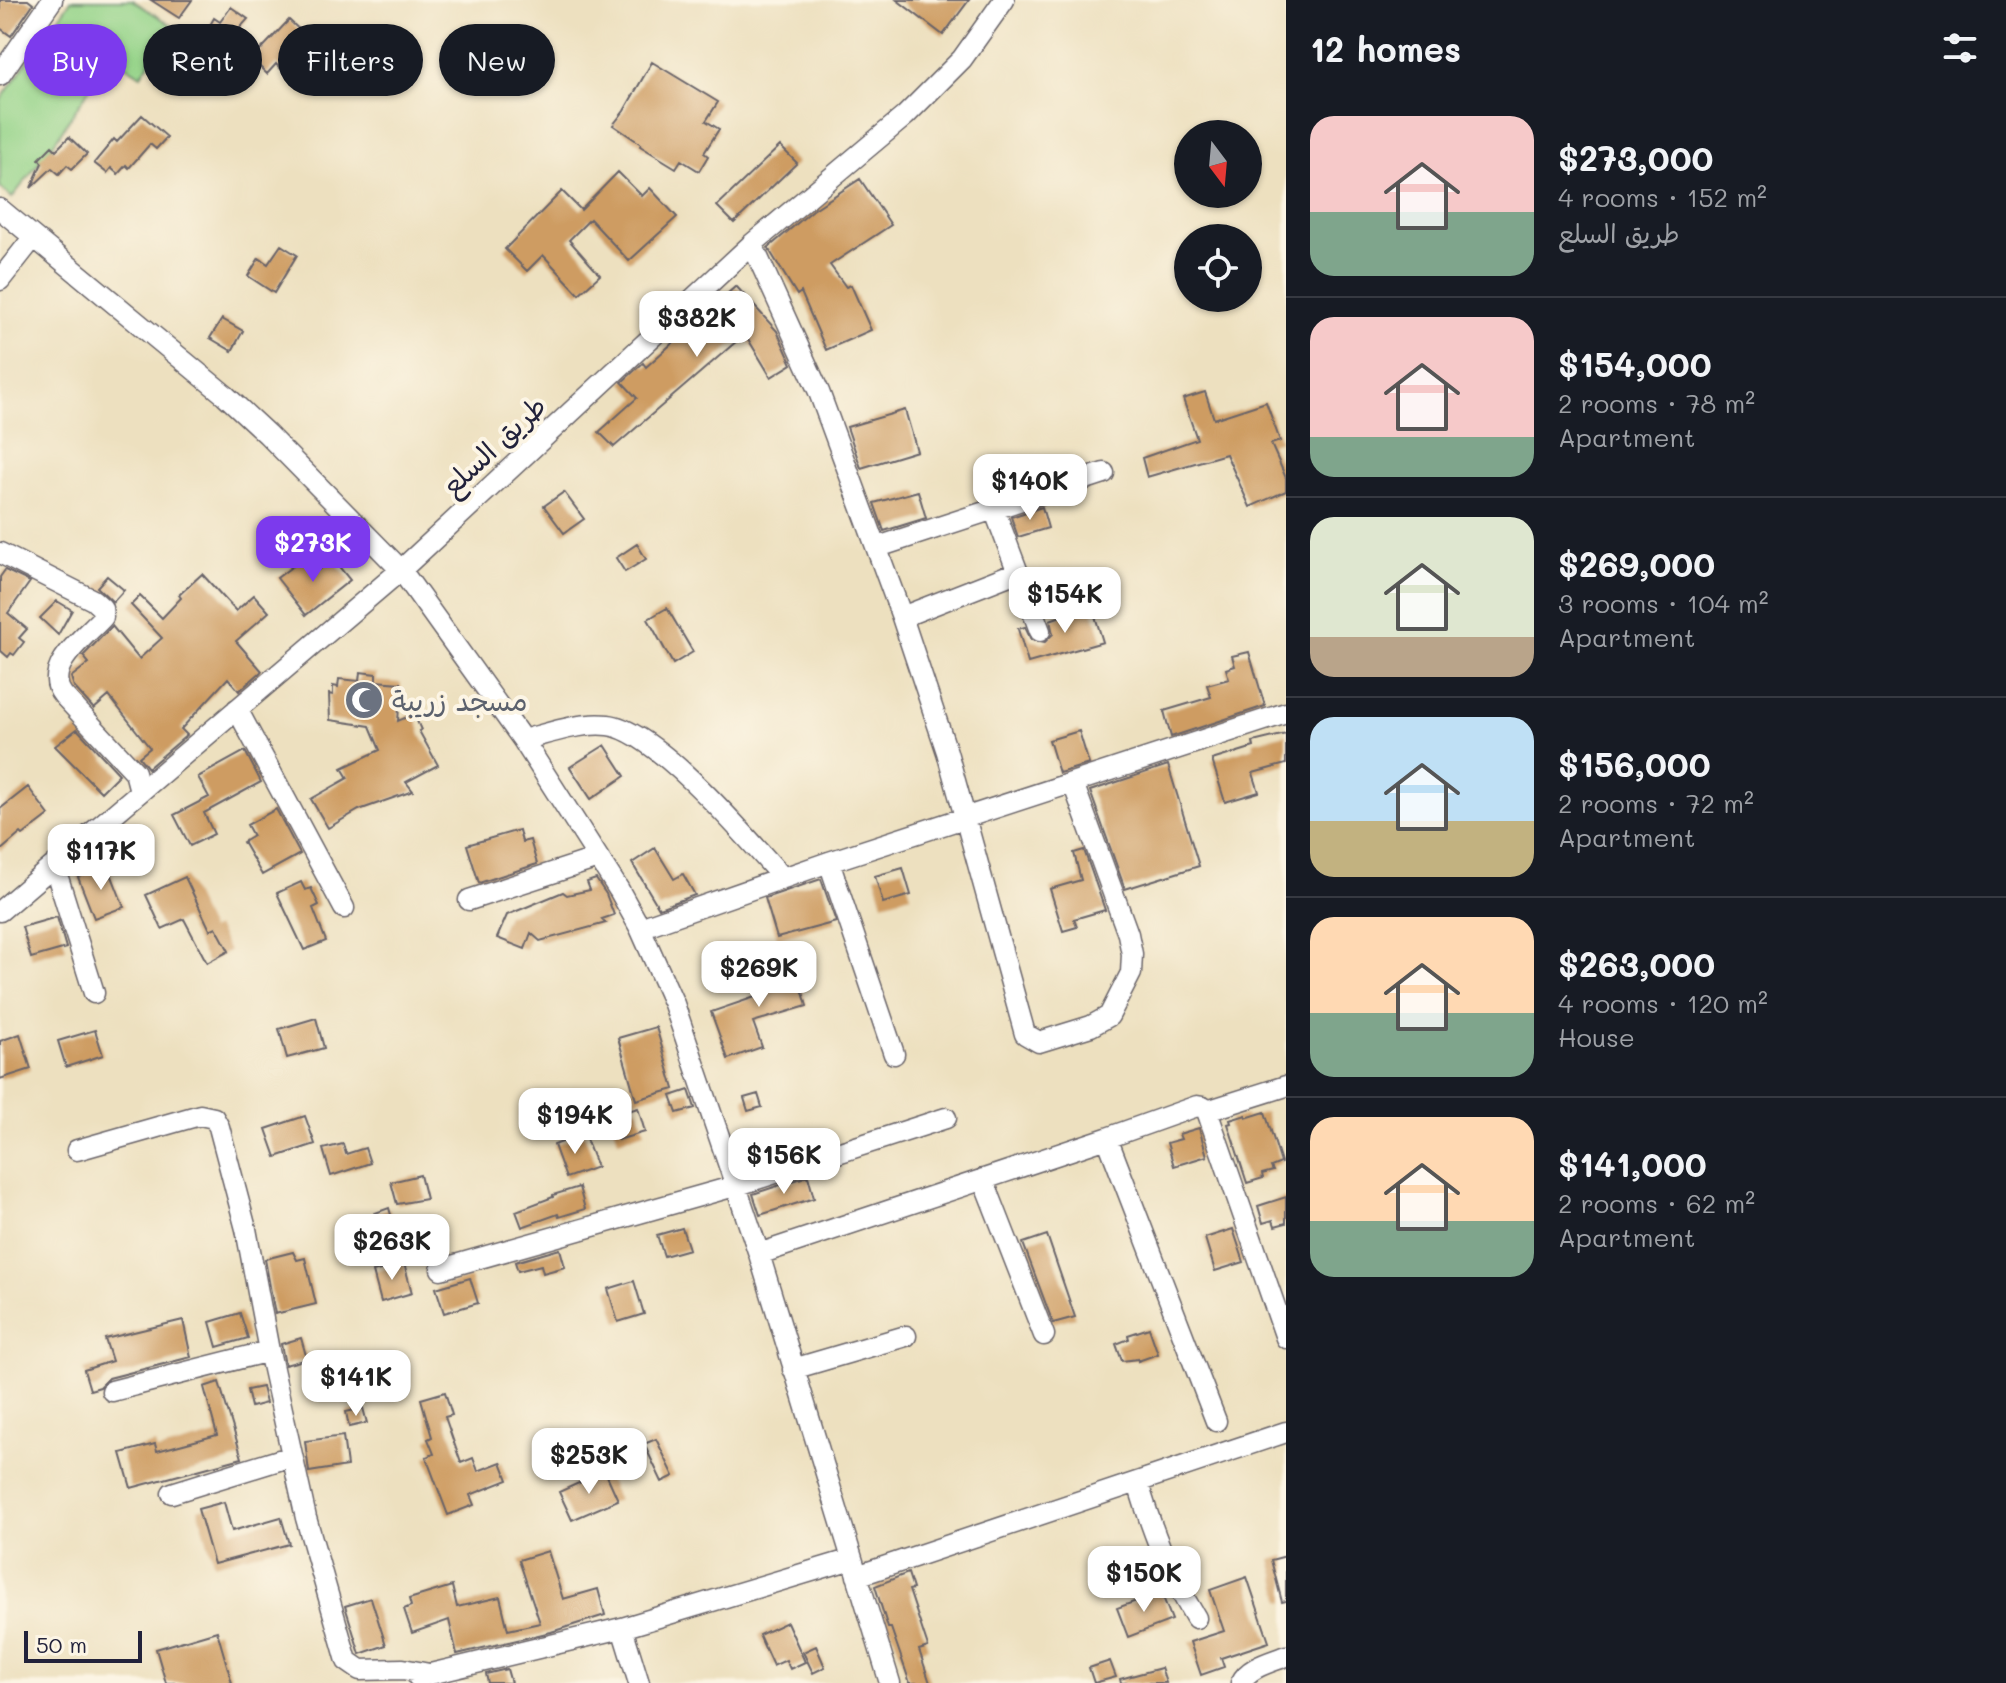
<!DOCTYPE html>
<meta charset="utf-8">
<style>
:root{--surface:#171b24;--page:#20242c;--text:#f1f3f6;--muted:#9ea1a6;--line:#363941;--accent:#7c3aed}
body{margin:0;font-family:Mali,"Playpen Sans Arabic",sans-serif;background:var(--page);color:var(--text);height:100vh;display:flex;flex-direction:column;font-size:30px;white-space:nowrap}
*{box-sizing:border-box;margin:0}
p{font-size:26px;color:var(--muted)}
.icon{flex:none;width:44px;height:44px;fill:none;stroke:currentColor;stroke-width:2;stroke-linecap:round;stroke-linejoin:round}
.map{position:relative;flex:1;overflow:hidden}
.side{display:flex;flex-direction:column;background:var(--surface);width:720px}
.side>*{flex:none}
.guide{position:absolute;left:24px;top:24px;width:760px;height:72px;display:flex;gap:16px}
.needle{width:52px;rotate:164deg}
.tools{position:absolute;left:1174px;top:120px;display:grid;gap:16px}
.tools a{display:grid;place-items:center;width:88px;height:88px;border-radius:50%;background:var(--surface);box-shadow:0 2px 6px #0004;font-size:40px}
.scale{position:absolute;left:24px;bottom:20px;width:118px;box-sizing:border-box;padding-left:8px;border:4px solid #22223b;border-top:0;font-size:22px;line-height:28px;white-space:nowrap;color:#22223b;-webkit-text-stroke:6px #fcf5e5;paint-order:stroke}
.price{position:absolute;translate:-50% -68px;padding:0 18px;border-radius:16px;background:#fff;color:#222;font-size:26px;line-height:52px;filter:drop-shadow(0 2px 4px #0008)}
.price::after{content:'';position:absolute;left:50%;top:48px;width:24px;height:18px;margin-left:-12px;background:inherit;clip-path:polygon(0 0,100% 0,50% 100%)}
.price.current{background:var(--accent);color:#fff}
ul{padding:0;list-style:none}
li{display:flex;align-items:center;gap:24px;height:200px;padding:0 24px}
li+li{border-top:2px solid var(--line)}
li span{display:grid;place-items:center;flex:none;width:224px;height:160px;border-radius:24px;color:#555}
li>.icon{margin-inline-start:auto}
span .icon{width:96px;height:96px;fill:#fffc;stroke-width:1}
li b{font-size:34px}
h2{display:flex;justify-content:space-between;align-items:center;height:96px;padding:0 24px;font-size:34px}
.pill{padding:0 28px;border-radius:36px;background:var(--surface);box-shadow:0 2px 6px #0004;font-size:28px;line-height:72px}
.pill.current{background:var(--accent);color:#fff}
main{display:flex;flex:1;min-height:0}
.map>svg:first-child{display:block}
.green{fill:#96d48a;stroke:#5c7b62;stroke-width:2}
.building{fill:#ce9c62}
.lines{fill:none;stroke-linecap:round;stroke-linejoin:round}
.minor-casing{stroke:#696469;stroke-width:23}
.minor{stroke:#fff;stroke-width:20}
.labels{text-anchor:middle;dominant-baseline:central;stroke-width:8;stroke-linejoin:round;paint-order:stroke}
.street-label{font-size:28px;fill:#22223b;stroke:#fcf5e5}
.worship-label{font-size:28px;fill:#5b616d;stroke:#fcf5e5;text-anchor:start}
</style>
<main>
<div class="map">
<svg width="1286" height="1683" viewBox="0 0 1286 1683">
<rect width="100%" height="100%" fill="#fcf5e5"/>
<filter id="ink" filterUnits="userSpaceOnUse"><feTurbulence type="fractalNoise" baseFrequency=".0125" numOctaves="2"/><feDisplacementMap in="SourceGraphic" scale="16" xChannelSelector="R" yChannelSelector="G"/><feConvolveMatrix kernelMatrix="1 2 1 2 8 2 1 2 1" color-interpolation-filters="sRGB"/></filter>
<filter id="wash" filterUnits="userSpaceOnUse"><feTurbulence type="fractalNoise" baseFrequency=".006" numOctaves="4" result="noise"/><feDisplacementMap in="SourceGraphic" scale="32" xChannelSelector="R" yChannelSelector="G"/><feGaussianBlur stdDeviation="1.8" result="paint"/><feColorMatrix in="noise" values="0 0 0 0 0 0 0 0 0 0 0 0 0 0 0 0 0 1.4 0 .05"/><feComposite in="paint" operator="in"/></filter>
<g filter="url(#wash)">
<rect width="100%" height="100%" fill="#ede0bf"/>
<path class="green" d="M71,0H132L173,26L141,75L57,21Z
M44,37L99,74L52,146L12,198L0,187V101Z"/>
<g id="blocks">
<path class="building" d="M0,0H28L33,4L11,36L0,28Z
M151,0H192L179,18Z
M897,0H969L943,35Z
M231,7L248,19L238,30L227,49L204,36L214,18L220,22Z
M289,20L320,49L305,64L302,61L295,69L291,65L284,72L276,64L267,74L252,59Z
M652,62L718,102L706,121L719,129L704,153L708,156L699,171L681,160L676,168L640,146L641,144L613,125L624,111Z
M142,115L167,137L156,149L150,144L129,168L126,165L118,174L111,168L107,173L94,163L114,139L117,142Z
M69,137L87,154L72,169L67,165L59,174L52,168L31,188L42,163L39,159L52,146L56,150Z
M780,146L797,163L734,223L717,206Z
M618,172L642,196L650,188L677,217L629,261L590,219L569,240L600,275L579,294L543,255L527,271L505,249L562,191L581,210Z
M860,179L891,225L830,265L846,287L851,285L871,330L826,350L801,292L797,295L768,248L813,210Z
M281,245L297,255L274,293L248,276L259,258L268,264Z
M736,286L777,331L792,364L771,377L745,334L614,447L599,432L637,398L622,382L643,363L646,367Z
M222,319L243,331L232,351L210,338Z
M1205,392L1214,419L1266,402L1280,441L1271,444L1286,478V491L1250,507L1226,454L1147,477L1142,458L1197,439L1183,399Z
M905,410L917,451L861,468L847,427Z
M918,491L926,518L884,531L874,503Z
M564,492L584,519L564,533L544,506Z
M1042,507L1048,528L1018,537L1011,517Z
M637,544L646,559L625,572L616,558Z
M302,559L314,573L333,559L350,580L306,615L277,578Z
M5,570L30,582L8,613L27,629L19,638L24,642L14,655L11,653L8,657L0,650V577Z
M202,574L236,611L254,595L269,612L236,641L262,671L239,691L228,678L181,729L187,735L148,768L139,757L150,748L109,696L94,709L74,687L71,677L89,663L83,656L112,626L139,659L162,638L131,605L140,596L162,618L181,598L179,595Z
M107,576L124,590L113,602L97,587Z
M57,601L72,610L58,635L40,618Z
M1091,603L1103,642L1028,663L1018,629L1025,627L1031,640L1044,643L1053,634L1050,620L1067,614L1065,611Z
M667,608L693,652L673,664L648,619Z
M1249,652L1265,706L1171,737L1164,711L1211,697L1207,685L1229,679L1226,669L1235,666L1232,656Z
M360,672L376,674V681L401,683L398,721L414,714L421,730L419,731L438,765L406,782L413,791L359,810L328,828L311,799L348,778L342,768L380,750L370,726L330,720L329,694L333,695V686L338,687L339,679L359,681Z
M77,729L119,774L101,792L55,746Z
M1079,731L1089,764L1059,773L1049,740Z
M1286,734V764L1253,773L1259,792L1225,802L1212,760L1254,747L1253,742Z
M605,745L625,776L591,799L570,767Z
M245,751L261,782L204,813L214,834L190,846L174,815L209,797L198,777Z
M1168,765L1199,866L1125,889L1090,791Z
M28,787L49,815L23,835L21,833L0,851V809Z
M276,809L300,854L262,875L243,842L253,836L247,825Z
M519,830L522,842L530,840L537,864L479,883L467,845Z
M655,848L674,879L683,874L695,895L659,908L632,863Z
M1084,850L1105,910L1074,919L1077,927L1063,931L1050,889L1081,880L1074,853Z
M108,866L124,907L94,918L78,877Z
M903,868L911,895L883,903L875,876Z
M185,877L210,930L216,927L229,951L207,963L184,919L162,929L146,895Z
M596,879L606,894L614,915L602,919L606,923L540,941L531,933L525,949L497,938L507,915L563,892L567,895L590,890L587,882Z
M821,879L836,922L777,938L765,898Z
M301,882L305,890L311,888L319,905L313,908L326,941L304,950L277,893Z
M57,917L66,948L31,958L22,927Z
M794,961L807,1006L753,1022L762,1047L728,1059L711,1012L761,995L755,972Z
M316,1018L324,1048L287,1058L279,1029Z
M656,1027L674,1089L636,1100L618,1038Z
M95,1030L103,1055L66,1067L58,1041Z
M20,1034L31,1069L0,1079V1041Z
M689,1090L695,1108L677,1113L671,1096Z
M758,1094L762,1107L748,1111L744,1098Z
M638,1108L645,1132L618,1140L611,1116Z
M1265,1112L1281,1163L1271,1167L1273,1171L1262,1174L1263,1178L1247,1183L1228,1124L1231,1123L1230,1120L1246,1115V1118Z
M305,1116L315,1144L276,1157L266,1129Z
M1199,1128L1207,1156L1174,1166L1167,1143L1181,1139L1179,1134Z
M584,1134L597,1167L566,1178L554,1145Z
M343,1144L346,1154L365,1148L370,1163L331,1176L323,1149Z
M420,1175L426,1199L397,1204L391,1182Z
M808,1176L814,1198L760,1215L753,1194Z
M579,1187L585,1209L559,1217L558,1214L522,1227L516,1211L553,1197V1195Z
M1286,1197V1223L1275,1226L1273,1220L1263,1223L1258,1206Z
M389,1208L394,1225L380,1229L375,1213Z
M682,1228L689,1249L664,1256L657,1235Z
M1233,1229L1244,1262L1215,1271L1205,1238Z
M1047,1235L1075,1317L1053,1323L1023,1243Z
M560,1249L565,1267L543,1273L541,1265L518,1271L515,1262Z
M293,1252L297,1260L305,1258L316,1304L275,1314L265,1259Z
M404,1263L412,1293L381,1302L373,1272Z
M470,1278L478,1303L444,1313L436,1288Z
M634,1281L644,1314L618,1322L608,1289Z
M240,1313L248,1338L217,1347L210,1322Z
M183,1320L191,1357L109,1378L100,1387L90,1390L84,1370L112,1361L105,1339Z
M1149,1328L1158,1354L1138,1361V1359L1122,1361L1116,1344L1129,1339L1128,1335Z
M301,1338L307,1359L285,1365L281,1344Z
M219,1382L242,1458L131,1488L121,1453L155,1444L157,1451L217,1435L204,1387Z
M262,1387L266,1403L251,1407L247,1390Z
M445,1392L452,1415L445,1417L461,1463L473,1458L478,1471L501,1462L508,1480L470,1495L474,1505L448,1515L426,1457L434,1454L428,1439L432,1437L421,1399Z
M363,1408L367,1423L349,1427L346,1412Z
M343,1436L347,1466L309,1472L305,1441Z
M656,1439L674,1476L662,1482L644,1444Z
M605,1471L618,1500L572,1520L559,1492Z
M224,1502L232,1531L281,1517L289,1544L214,1564L198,1509Z
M548,1551L563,1599L598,1589L605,1615L551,1632L457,1654L449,1620L412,1633L404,1609L411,1606L409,1599L452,1586L457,1607L500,1597L508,1630L540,1623L519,1560Z
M1286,1556V1601L1282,1602L1271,1560Z
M908,1573L913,1589L909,1590L928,1647L919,1650L930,1683H910L891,1628H888L875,1586Z
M1247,1577L1269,1642L1221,1658L1224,1667L1201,1675L1190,1642L1224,1631L1210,1590Z
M1161,1592L1172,1620L1128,1637L1117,1608Z
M371,1598L386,1645L360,1654L345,1606Z
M787,1622L805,1662L790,1669L786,1660L773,1666L759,1635Z
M217,1631L232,1683H166L156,1649Z
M816,1646L825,1667L813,1673L803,1652Z
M1110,1661L1116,1677L1094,1683L1089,1668Z
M1161,1668L1166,1683H1121L1120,1679Z
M507,1669L511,1683H488L486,1674Z"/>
</g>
</g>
<g filter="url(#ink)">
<use href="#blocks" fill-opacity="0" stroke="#696469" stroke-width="2"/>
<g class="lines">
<g class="minor-casing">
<path id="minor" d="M0,75L52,0
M0,209L225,395L267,434L401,570L523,740L619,890L640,928L674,1004L759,1254L890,1683
M752,244L819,392L902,617L947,752L1025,1034L1039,1042L1091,1026L1109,1016L1131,973L1132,954L1128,934L1073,783
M0,280L33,238
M994,509L1040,631
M878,547L1104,473
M0,553L93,600L102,608L103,617C86,636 41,668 63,695L135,772L140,791
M902,617L1017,572
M237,709L344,908
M523,740C550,733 580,722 608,725C656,730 750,841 783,878
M829,862L894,1054
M54,865L94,993
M469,900L598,858
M0,911L401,570L752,244L905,116L962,59L1004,0
M640,928L829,862L1286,713
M1207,1111L1286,1086
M1107,1138L1197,1106L1203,1107L1207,1111L1286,1338
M77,1150L200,1115L214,1118L219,1127L246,1229L269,1351L306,1518L347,1661L360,1670L403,1669L429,1674
M983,1179L1044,1335
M759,1254L1107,1138L1216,1421
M441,1269L735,1186L946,1118
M793,1369L906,1336
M112,1391L269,1351
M1138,1483C1153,1534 1168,1572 1196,1618
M172,1493L292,1456
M857,1576L1286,1432
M622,1628L639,1683
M418,1677L622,1628L852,1559
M1241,1683C1248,1667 1271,1662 1286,1656"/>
</g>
<use href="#minor" class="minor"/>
</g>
</g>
<defs>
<g id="mosque-disc" transform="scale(2)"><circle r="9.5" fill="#6b7280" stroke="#fcf5e5"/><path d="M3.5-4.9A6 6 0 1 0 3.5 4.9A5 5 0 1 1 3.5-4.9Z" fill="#fff"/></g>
</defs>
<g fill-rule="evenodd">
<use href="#mosque-disc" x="364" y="700"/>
</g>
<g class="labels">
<g class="street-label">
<text transform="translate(493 445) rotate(-43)">طريق السلع</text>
</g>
<g class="worship-label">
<text x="392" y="700">مسجد زريبة</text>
</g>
</g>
</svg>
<div class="tools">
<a><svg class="needle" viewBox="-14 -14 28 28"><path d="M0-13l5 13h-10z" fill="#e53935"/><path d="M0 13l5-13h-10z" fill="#9ea1a6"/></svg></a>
<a><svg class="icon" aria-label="locate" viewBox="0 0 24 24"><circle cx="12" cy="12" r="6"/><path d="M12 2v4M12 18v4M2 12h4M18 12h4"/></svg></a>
</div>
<div class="scale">50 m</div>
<b class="price" style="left:697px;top:359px">$382K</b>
<b class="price" style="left:1030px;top:522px">$140K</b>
<b class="price current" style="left:313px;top:584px">$273K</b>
<b class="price" style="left:1065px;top:635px">$154K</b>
<b class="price" style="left:101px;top:892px">$117K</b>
<b class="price" style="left:759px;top:1009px">$269K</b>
<b class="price" style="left:575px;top:1156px">$194K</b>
<b class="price" style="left:784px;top:1196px">$156K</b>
<b class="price" style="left:392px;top:1282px">$263K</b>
<b class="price" style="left:356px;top:1418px">$141K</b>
<b class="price" style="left:589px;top:1496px">$253K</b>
<b class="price" style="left:1144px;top:1614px">$150K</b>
<div class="guide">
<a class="pill current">Buy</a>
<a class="pill">Rent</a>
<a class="pill">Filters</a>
<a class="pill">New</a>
</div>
</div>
<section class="side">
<h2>12 homes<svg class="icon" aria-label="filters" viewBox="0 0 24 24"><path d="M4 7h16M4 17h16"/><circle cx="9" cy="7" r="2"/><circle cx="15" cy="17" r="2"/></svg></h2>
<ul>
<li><span style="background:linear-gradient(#f6c9c9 60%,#7fa58c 0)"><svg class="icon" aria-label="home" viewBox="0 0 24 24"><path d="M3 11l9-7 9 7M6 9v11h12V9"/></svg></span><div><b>$273,000</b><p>4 rooms · 152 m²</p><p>طريق السلع</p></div></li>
<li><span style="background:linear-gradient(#f6c9c9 75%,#7fa58c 0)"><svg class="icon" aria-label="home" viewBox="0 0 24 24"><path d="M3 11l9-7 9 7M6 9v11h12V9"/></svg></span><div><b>$154,000</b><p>2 rooms · 78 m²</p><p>Apartment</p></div></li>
<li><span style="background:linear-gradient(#dfe7d0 75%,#b9a48a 0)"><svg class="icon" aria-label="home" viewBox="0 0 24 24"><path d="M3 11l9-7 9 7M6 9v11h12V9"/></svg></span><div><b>$269,000</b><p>3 rooms · 104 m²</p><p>Apartment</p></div></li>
<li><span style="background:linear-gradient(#bfe0f5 65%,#c2b280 0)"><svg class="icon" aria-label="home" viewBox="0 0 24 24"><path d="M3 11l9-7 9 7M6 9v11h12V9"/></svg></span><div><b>$156,000</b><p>2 rooms · 72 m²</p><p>Apartment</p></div></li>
<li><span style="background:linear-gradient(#ffd9b3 60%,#7fa58c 0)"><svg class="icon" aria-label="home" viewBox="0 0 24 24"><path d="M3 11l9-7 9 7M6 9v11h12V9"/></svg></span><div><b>$263,000</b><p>4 rooms · 120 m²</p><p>House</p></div></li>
<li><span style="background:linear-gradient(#ffd9b3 65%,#7fa58c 0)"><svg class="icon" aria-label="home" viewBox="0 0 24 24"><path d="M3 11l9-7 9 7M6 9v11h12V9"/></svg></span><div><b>$141,000</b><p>2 rooms · 62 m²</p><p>Apartment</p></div></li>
</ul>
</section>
</main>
